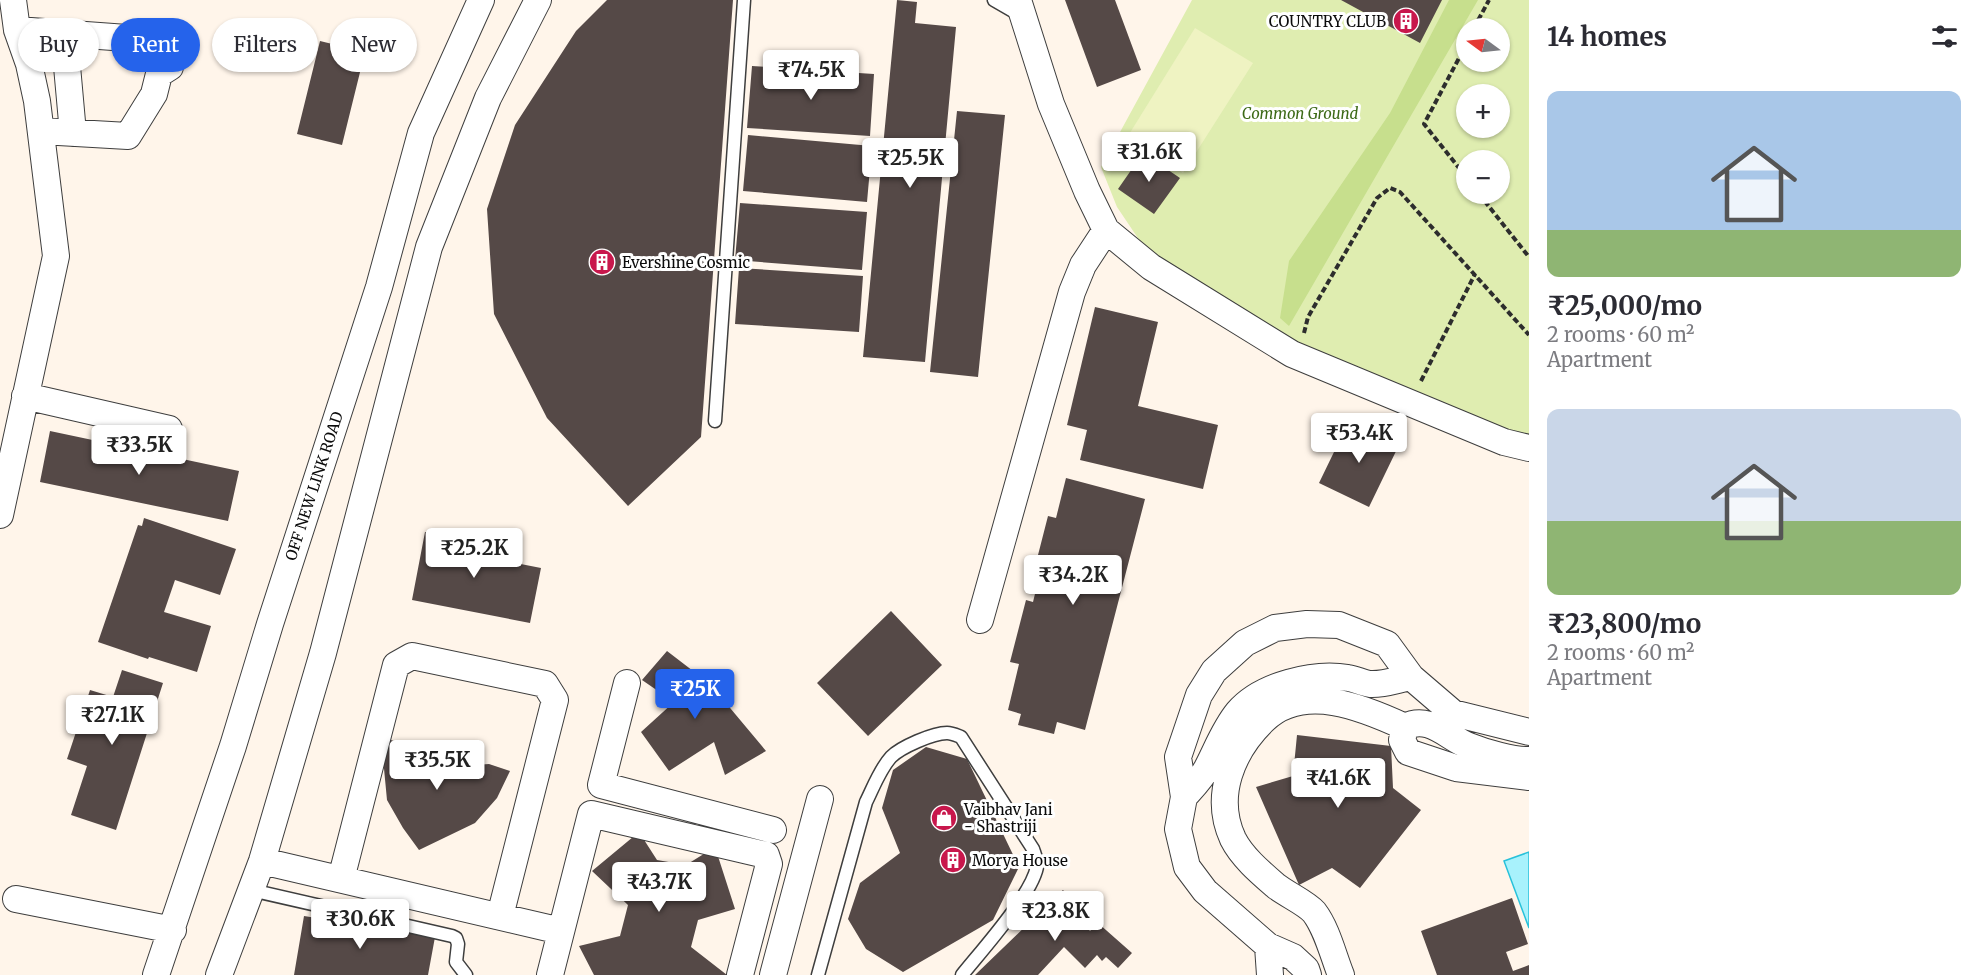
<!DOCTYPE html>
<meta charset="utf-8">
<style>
:root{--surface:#fff;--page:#f2f2f3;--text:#2b2b33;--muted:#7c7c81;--accent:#2563eb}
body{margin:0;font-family:Merriweather,serif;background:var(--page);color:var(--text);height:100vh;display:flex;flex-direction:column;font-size:22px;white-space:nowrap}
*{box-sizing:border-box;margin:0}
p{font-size:20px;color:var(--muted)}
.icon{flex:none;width:33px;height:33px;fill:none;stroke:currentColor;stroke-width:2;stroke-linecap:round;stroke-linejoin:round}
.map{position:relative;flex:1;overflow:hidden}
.panel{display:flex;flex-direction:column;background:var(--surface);width:450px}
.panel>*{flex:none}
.hud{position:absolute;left:18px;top:18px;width:570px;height:54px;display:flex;gap:12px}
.needle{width:39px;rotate:285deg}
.tools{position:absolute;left:1456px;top:18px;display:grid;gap:12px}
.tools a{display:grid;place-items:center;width:54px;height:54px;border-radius:50%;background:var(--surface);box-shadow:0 2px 4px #0004;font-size:30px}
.price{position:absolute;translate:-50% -51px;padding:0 14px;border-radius:6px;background:#fff;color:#222;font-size:20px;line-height:39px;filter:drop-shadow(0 2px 3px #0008)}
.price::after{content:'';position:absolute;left:50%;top:36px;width:18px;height:14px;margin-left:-9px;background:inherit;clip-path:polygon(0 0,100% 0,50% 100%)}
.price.on{background:var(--accent);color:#fff}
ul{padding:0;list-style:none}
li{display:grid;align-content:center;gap:12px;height:318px;padding:0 18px}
li span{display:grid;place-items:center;height:186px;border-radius:12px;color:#555}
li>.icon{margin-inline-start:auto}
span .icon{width:108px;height:108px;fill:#fffc;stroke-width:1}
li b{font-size:26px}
h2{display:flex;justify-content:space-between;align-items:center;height:72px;padding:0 18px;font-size:26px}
.chip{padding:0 21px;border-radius:27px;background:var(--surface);box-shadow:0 2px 4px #0004;font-size:21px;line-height:54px}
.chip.on{background:var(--accent);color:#fff}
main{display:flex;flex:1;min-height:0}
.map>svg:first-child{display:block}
.green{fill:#dfedb0;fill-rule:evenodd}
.forest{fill:#c7df8d}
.pitch{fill:#eff3c2}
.water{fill:#a8f2fc;stroke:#28c1da;stroke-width:1.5}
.building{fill:#554947}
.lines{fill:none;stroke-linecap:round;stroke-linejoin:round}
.service-casing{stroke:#3e3e3e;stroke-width:15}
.minor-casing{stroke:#3e3e3e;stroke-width:28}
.path{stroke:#2d2d2d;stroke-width:4;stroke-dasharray:6 3;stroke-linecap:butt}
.service{stroke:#fff;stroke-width:12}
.minor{stroke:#fff;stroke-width:26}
.labels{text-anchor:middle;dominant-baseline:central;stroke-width:6;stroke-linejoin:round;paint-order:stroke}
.poi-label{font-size:15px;fill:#0b0b0b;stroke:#fff;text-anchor:start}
.park-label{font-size:15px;font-style:italic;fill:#3c6916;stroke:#fff}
.street-label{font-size:15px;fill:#0b0b0b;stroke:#fff}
</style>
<main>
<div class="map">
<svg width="1529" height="975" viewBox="0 0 1529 975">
<rect width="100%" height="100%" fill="#fff5ea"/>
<path class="green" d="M1192,0H1529V439L1297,348L1154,262L1117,207L1101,167ZM1467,28H1500V62H1467ZM1467,94H1500V128H1467ZM1467,160H1500V194H1467Z"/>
<path class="forest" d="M1449,0H1478L1289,326L1280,318L1289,261L1390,113Z"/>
<path class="pitch" d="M1195,28L1253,63L1183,173L1128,136Z"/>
<path class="water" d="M1529,852V928L1504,861Z"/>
<path class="building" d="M607,0H733L701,437L628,506L547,418L494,314L487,209L515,125L576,31Z
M897,0L917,2L915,23L956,27L925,362L863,357Z
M1065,0H1115L1141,70L1097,87Z
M1341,0H1442L1420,43Z
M320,41L365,52L342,145L297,134Z
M752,66L874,74L870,136L747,128Z
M957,111L1005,115L978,377L930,372Z
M748,135L872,146L867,202L743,191Z
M1143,153L1180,178L1154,214L1118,189Z
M740,203L867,212L862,270L735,260Z
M739,268L863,276L859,332L735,324Z
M1095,307L1158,322L1138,406L1218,425L1203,489L1080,460L1087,430L1067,425Z
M1349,421L1399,445L1369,507L1319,483Z
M50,431L239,471L228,521L40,482Z
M1066,478L1145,499L1085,730L1057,722L1054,734L1018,725L1021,714L1008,710L1019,664L1010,662L1026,600L1033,602L1044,557L1038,555L1048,516L1056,518Z
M144,518L236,549L220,595L175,580L164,612L211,626L197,672L149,657L148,659L98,642L138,525L142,526Z
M425,532L498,547L496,559L541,568L530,623L412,600Z
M891,611L942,665L868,736L817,683Z
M667,651L710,684L766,751L725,775L714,742L669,771L641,732L674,702L642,680Z
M122,670L163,683L116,830L71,815L87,766L67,759L90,690L113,697Z
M1297,735L1391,746L1393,788L1421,810L1360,888L1332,868L1299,885L1256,787L1293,776Z
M381,737L404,744L419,757L428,752L444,748L456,756L460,766L489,764L510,771L497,798L475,823L419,850L403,828L387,800Z
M926,747L967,759L1019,867L993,920L903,972L866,949L848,919L860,883L900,853L882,808L893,770Z
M639,832L657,860L686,865L715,847L735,909L698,920L691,947L727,975H594L579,946L620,936L628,905L592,871Z
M1063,890L1083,915L1079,918L1090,931L1098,923L1132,953L1118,968L1106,957L1102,961L1097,955L1085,968L1064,947L1038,975H975Z
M1512,898L1528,944L1506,952L1513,971L1529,965V975H1437L1421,931Z
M304,916L435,937L428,975H294Z"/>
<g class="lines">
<g class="service-casing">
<path id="service" d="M994,0L1020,15
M715,421L744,0
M251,890L452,936L456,938L458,944L456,962L466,975
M818,975L866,802C873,788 880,769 891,757C901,747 933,733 947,733C952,733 956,735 961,737L1033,849C1035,855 1038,862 1037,867C1031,896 982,950 962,975"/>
</g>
<g class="minor-casing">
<path id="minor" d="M1018,0L1051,104L1087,191L1106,230L1151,267L1292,354L1504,442L1529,448
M17,30L168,41L172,44L170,67L159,74L154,94L128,136L41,131
M64,33L73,133
M25,396L169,429
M0,515L56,256L37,101L29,64L17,30L13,0
M980,620L1072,292L1083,265L1106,230
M627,683L601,785L773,830
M1529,760C1514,761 1484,752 1469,746C1448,738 1429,714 1405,727L1402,740L1408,752L1456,768L1529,777
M1184,797C1192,788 1202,778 1207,768C1217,749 1224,729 1238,712C1261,685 1314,672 1348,678C1355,679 1363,683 1370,684C1383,685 1399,679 1411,677
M262,861L561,931
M341,879L396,665L412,656L545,684L555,700L500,916
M16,899L173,930
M1268,946L1270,975
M156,975L233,746L270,624L379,287L421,133L481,0
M219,975L262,861L323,653L429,247L488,98L538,0
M550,975L591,814L766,855L769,864L740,975
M773,975L820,799
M1308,975L1306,969L1293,957L1268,946L1205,891L1187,867L1178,829L1184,797L1178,757L1199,695L1214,671L1245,643L1275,628L1307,624L1339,625L1387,644L1411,677L1453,713L1529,732
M1341,975C1333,955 1327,929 1314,912C1306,903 1286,894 1276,886C1261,873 1242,857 1233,839C1213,796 1232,751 1264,720C1303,682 1364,708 1405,727"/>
</g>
<path class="path" d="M1474,28L1489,0
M1467,43L1424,124L1467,178
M1479,194L1529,257
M1304,333L1308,317L1377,198L1390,188L1400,192L1529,335
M1421,381L1475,274"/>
<use href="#service" class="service"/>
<use href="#minor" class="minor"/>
</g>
<defs>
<g id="building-disc" transform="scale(1.35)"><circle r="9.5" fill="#c8174c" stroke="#fff"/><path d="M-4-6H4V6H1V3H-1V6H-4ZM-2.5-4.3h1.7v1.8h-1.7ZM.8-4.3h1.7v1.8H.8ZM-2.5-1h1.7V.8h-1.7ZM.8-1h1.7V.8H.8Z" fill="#fff"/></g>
<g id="shop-disc" transform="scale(1.35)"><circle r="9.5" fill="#c8174c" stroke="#fff"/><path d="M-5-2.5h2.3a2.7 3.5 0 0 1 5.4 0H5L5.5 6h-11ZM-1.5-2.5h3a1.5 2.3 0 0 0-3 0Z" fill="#fff"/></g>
</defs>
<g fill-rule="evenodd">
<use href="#building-disc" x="1406" y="21"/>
<use href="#building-disc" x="602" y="262"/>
<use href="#shop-disc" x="944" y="818"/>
<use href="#building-disc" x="953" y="860"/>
</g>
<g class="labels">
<g class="poi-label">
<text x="1386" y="21" text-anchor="end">COUNTRY CLUB</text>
<text x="622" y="262">Evershine Cosmic</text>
<text x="964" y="809">Vaibhav Jani<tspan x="964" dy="17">- Shastriji</tspan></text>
<text x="972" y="860">Morya House</text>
</g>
<g class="park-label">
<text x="1300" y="113">Common Ground</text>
</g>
<g class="street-label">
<text transform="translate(314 486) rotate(-72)">OFF NEW LINK ROAD</text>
</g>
</g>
</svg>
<div class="tools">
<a><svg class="needle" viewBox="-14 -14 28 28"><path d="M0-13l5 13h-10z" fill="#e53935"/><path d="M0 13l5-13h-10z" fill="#7c7c81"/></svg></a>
<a>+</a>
<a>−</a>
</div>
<b class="price" style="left:811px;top:101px">₹74.5K</b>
<b class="price" style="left:1149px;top:183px">₹31.6K</b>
<b class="price" style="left:910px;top:189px">₹25.5K</b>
<b class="price" style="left:1359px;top:464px">₹53.4K</b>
<b class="price" style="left:139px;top:476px">₹33.5K</b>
<b class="price" style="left:474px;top:579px">₹25.2K</b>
<b class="price" style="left:1073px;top:606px">₹34.2K</b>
<b class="price on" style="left:695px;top:720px">₹25K</b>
<b class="price" style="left:112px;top:746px">₹27.1K</b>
<b class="price" style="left:437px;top:791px">₹35.5K</b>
<b class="price" style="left:1338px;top:809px">₹41.6K</b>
<b class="price" style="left:659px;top:913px">₹43.7K</b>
<b class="price" style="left:1055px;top:942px">₹23.8K</b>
<b class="price" style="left:360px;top:950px">₹30.6K</b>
<div class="hud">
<a class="chip">Buy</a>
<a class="chip on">Rent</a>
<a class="chip">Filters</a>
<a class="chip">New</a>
</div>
</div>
<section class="panel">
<h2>14 homes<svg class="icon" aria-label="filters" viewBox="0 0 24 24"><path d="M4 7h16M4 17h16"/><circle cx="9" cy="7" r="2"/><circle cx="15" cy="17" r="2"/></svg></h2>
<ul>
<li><span style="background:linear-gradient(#a9c7e8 75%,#8fb573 0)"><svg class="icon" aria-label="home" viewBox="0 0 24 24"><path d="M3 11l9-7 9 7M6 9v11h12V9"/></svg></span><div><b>₹25,000/mo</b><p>2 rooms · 60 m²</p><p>Apartment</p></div></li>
<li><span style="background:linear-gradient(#c9d6e8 60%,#8fb573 0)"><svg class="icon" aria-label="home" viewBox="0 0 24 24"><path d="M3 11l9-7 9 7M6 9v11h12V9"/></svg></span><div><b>₹23,800/mo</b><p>2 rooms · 60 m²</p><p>Apartment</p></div></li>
</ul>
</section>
</main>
